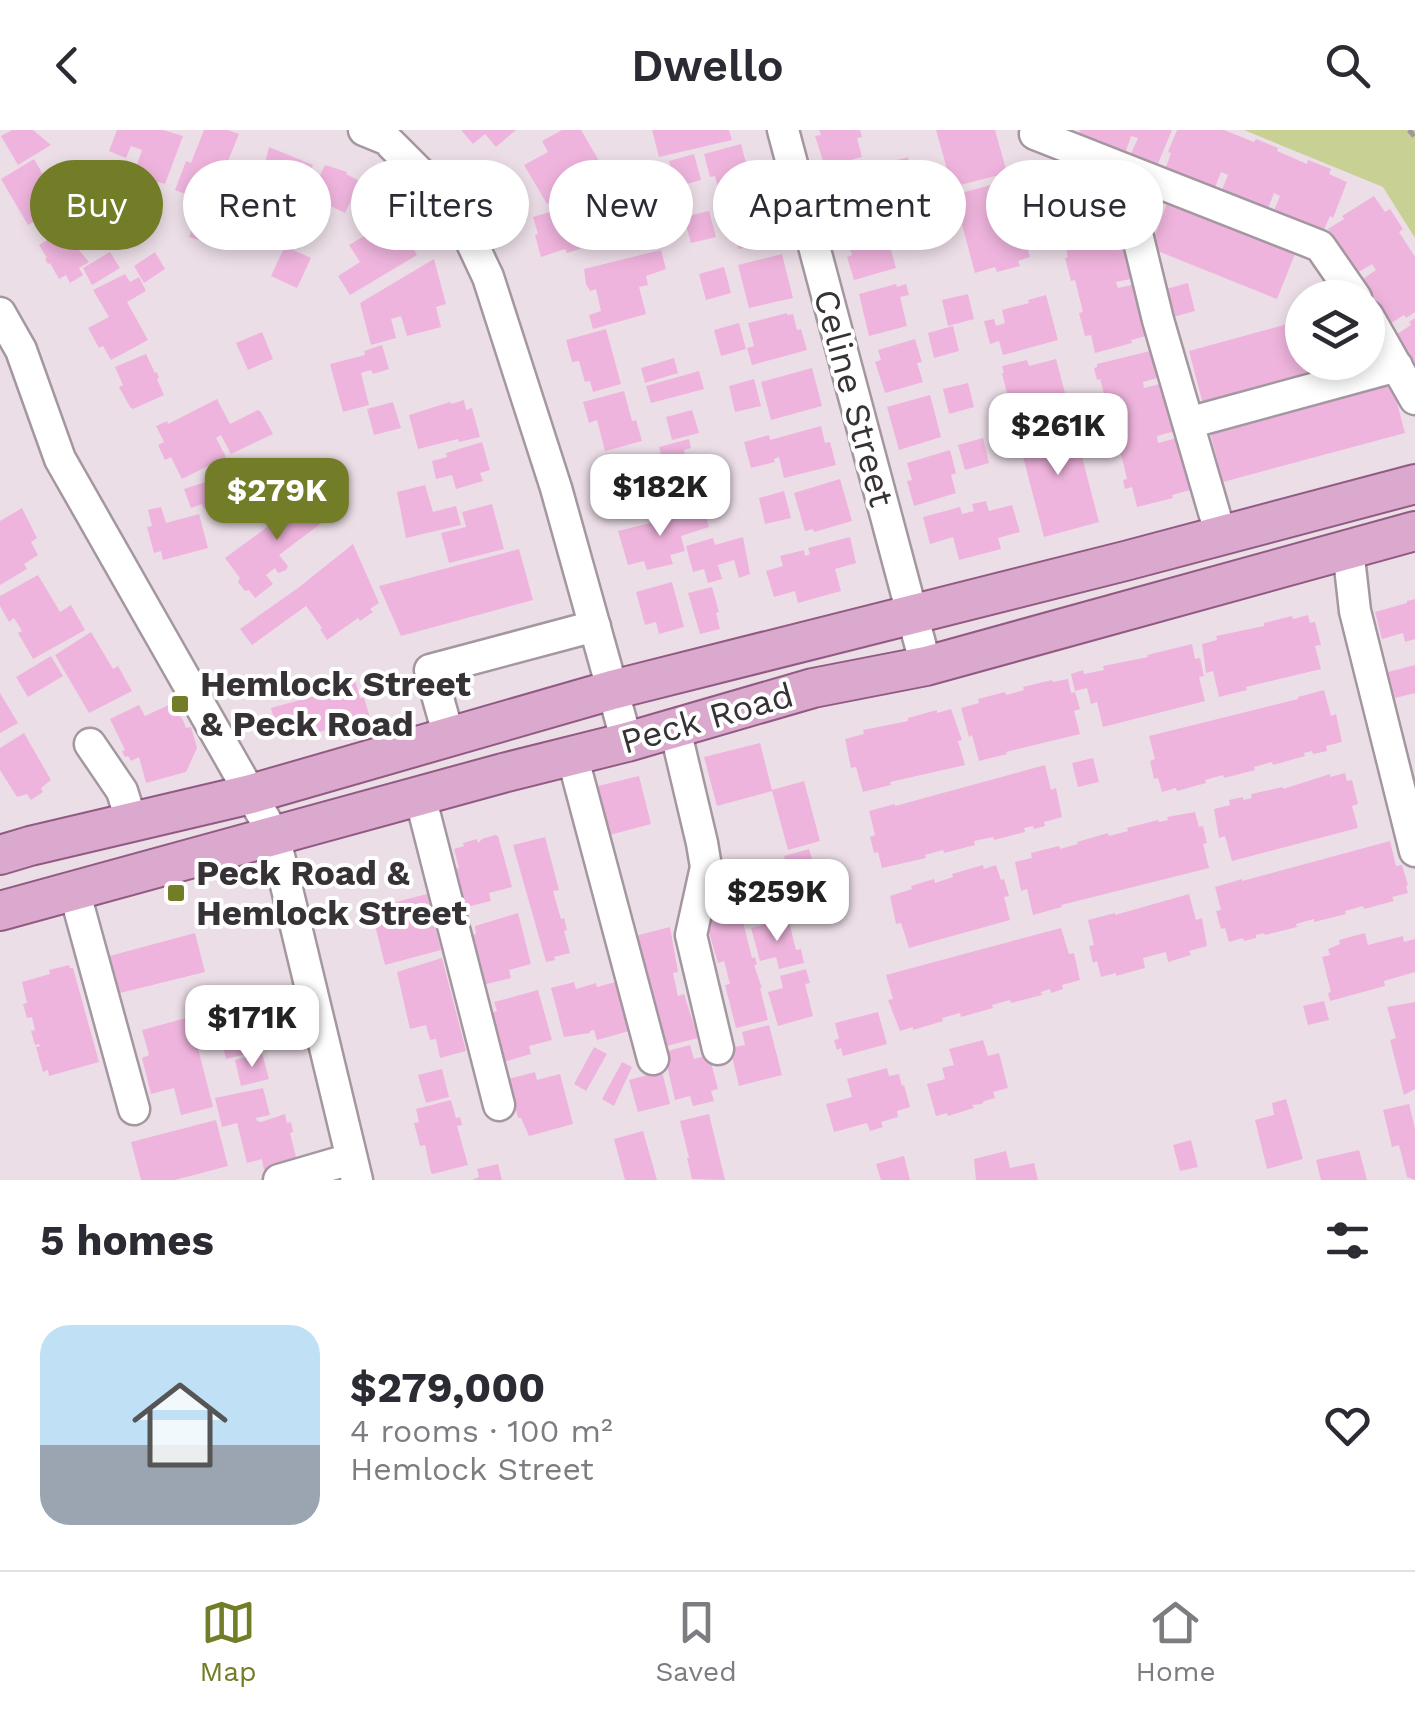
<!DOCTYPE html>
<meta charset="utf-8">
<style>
:root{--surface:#fff;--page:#f7f7f7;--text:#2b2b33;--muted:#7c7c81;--line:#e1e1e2;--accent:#737c26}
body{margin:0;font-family:"Work Sans",sans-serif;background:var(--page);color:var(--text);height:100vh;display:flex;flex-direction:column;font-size:38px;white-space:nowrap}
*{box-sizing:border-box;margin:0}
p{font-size:32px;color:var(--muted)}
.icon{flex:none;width:55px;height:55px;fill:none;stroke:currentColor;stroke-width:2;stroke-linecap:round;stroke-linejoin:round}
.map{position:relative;height:1050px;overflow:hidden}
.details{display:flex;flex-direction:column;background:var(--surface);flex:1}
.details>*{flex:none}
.top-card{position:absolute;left:30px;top:30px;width:1355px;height:90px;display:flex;gap:20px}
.controls{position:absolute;left:1285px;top:150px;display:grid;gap:20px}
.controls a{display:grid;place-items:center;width:100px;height:100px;border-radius:50%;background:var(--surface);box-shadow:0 5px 15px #0003;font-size:50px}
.price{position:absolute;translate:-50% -85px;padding:0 22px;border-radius:20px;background:#fff;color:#222;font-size:32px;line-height:65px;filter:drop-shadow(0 2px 5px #0008)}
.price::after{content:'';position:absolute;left:50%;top:60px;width:30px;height:22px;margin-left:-15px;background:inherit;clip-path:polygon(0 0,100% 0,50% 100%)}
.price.selected{background:var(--accent);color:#fff}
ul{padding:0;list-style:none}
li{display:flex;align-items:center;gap:30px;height:250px;padding:0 40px}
li span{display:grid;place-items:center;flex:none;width:280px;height:200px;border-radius:30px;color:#555}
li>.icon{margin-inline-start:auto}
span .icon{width:120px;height:120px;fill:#fffc;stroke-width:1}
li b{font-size:42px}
h2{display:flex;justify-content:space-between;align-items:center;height:120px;padding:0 40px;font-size:42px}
.pill{padding:0 35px;border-radius:45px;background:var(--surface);box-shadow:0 5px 15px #0003;font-size:35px;line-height:90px}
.pill.selected{background:var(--accent);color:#fff}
header{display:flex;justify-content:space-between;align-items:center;height:130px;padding:0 40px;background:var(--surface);font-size:45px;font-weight:600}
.tabs{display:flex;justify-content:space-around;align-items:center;height:140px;border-top:2px solid var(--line);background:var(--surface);font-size:28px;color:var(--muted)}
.tabs a{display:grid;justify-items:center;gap:5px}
.tabs .selected{color:var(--accent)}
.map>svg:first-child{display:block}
.green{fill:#c8d093}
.building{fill:#efb4dd}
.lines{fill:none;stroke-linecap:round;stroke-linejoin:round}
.minor-casing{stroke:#a497a0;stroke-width:35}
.major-casing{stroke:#915a82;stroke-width:42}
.path{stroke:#a2989e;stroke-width:5;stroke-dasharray:8 5;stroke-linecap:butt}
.minor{stroke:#fff;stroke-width:30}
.major{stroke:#daa9cd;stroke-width:38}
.poi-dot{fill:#737c26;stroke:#fff;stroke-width:4}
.labels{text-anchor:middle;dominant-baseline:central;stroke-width:8;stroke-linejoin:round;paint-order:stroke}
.street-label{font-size:35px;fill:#373235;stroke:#fff}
.poi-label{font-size:35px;font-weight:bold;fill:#373235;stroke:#fff;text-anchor:start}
</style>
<header><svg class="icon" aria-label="back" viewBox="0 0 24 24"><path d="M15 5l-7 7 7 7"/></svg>Dwello<svg class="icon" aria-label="search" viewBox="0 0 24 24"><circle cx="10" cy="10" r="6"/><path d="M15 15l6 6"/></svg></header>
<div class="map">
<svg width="1415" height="1050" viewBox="0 0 1415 1050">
<rect width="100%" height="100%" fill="#ecdee7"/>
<path class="green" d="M1244,0H1415V108L1383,57Z"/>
<path class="building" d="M12,0H33L51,15L18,35L1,6Z
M117,0H163L183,6L165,54L158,52L151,73L127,64L142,20L131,16L126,28L109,21Z
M204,0H228L239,4L221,48L224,50L221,59L213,56L210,61L203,58L198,69L175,60L186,31L191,33Z
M461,0H516L496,17L485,4L473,14Z
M562,0H581L605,41L547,74L524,35L548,22L542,11Z
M652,0H729L732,10L659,27Z
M819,0H860L862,7L857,8L862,27L825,37L815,6L821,5Z
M936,0H995L1007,43L952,57Z
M1080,0H1172L1157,36L1130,26L1138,8L1131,6L1125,24L1078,5Z
M1177,0H1224L1254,12L1256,9L1278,18L1277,21L1307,34L1308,30L1331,39L1329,44L1347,52L1333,88L1330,86L1322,104L1273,83L1280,66L1274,63L1267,81L1221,62L1228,45L1221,42L1214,60L1165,40L1171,23L1168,22Z
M741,14L746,33L756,30L763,55L720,65L715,46L710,47L704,24Z
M269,17L313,35L301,66L283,59L276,79L254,71L258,59L256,58L248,76L234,71L249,32L264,37Z
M694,24L701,50L676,57L669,31Z
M908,27L915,55L890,61L883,34Z
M34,29L61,76L28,95L1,49Z
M325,35L347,42L346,44L360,51L345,83L310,66Z
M1106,41L1119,93L1102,97L1104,104L1122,99L1135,148L1116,152L1118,158L1136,154L1150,205L1131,210L1132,213L1095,223L1091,205L1085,206L1079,183L1083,182L1075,150L1071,151L1065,128L1068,127L1060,95L1056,96L1050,74L1056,72L1050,52L1087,42L1088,46Z
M871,42H878L883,61L877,63L882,82L838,93L828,53Z
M1009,50L1030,127L1018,131L1020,136L997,142L995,137L975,143L954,65Z
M935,52L941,75L918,81L912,58Z
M1171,63L1299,114L1277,169L1150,118Z
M1374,66L1385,82L1390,79L1403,99L1399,102L1415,127V182L1406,188L1404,185L1388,195L1360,151L1376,140L1372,134L1357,143L1328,99L1344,89L1342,86Z
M761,71L766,89L771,87L776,110L739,119L736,111H733L731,101L724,102L722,91L727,90L725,80Z
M393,72L416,110L410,113L417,125L350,165L338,146L360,132L349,115L364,106L358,95L365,92L364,89Z
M651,73L661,109L637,115L626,80Z
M573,75L577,90L584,88L587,99L591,98L595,110L591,112L592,115L567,123L565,119L541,127L535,105L538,104L533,87Z
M944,79L950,101L905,117L898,90Z
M709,81L716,107L691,113L684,87Z
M198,83L222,92L214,115L189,107Z
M78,91L88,107L81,111L84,116L78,119L89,132L79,138L83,145L70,153L66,145L59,149L50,133L48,134L45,129L47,128L39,115Z
M890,95L897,118L891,120L896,138L854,150L847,127L852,125L846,107Z
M285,116L311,128L297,158L271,146Z
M661,120L666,139L646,146L648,155L639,157L646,184L593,199L589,185L601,181L596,159L590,161L586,154L584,139Z
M110,122L120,138L92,155L83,138Z
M155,122L165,139L144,153L134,136Z
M782,124L793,168L749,178L738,135Z
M434,129L446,174L436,177L441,197L407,206L401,186L391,189L396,208L371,215L360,173Z
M724,137L731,163L706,170L699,144Z
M125,144L130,152L139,147L146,161L127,172L148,210L111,230L103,216L99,218L88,198L109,187L93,160Z
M1188,153L1195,181L1173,187L1166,159Z
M896,154L897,157L906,154L909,165L900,167L907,196L869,206L859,164Z
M968,164L974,189L948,196L942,170Z
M1046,165L1058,210L1003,225L999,211L990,214L984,191L994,189L996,196L1005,193L1002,180L1029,173L1028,170Z
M787,183V185L793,184L797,200L801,199L807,220L752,235L747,218L754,216L748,193Z
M1415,188V238L1394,206L1411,195L1409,192Z
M1302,190V232H1360L1204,278L1189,221Z
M739,193L746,219L721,226L714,200Z
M953,196L959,221L934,228L928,203Z
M606,199L621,254L593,262L590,251L585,252L579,231L572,232L566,210Z
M262,202L273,229L248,240L236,213Z
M915,209L922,232L917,233L923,252L885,263L875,232L881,230L878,220Z
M382,215L389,239L373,244L371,240L361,243L369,275L343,282L330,234L365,225L364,221Z
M1154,220L1161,247L1143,252L1144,258L1163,253L1175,301L1157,306L1158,313L1177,308L1190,360L1172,365L1173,368L1137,377L1132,357L1125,359L1123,350L1127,349L1124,336L1100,249L1097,250L1094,238L1097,237V234Z
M146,224L155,243L157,242L159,248L157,249L164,265L133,279L130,277L119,257L123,255L115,237Z
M674,228L678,243L645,253L641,238Z
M1056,229L1070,282L1015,296L1002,243H1004L1002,236L1027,230L1029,236Z
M812,238L822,276L771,290L761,252Z
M699,241L704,259L651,273L646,256Z
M1390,246L1405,303L1223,352L1208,295Z
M754,249L761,276L735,282L729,256Z
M968,253L974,277L949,284L943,259Z
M624,261L632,291L636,290L642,311L605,321L597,290L589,293L583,272Z
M930,265L941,307L899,320L887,277Z
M217,269L230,294L258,280L261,282L273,304L231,324L221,305L216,308L226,327L182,349L171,327L165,330L158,315L164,312L156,296L167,291L168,294Z
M464,270L466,280L472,278L480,307L459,312L458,309L418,319L409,285L450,272L451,274Z
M393,272L401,298L374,305L367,279Z
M692,280L699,303L672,310L666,287Z
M1072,289L1099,392L1044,407L1017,304Z
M821,296L825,313L830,312L836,335L784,348L779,327L774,329L775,332L751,338L744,312L769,305L770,310Z
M983,308L989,333L965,340L958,315Z
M689,309L691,318L684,320L685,326L663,332L659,317Z
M482,312L490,340L480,343L483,351L456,359L452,345L436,349L432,331L447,327L446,323Z
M950,320L956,343L951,345L956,363L914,376L907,351L912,350L907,333Z
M648,327L650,334L654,333L659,354L698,345L704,370L653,384L648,365L622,372L619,359L615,360L609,338Z
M218,348L226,371L204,379L202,374L191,378L184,359Z
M840,349L852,391L814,402L813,399L805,401L794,363Z
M425,355L433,382L456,376L461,395L406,408L397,362Z
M319,359L336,382L279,425L288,436L286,440L278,443L275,438L266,445L273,454L255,468L249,460L245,461L238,452L240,448L225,428Z
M784,361L791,388L765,394L759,368Z
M986,371L989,381L1012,375L1020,402L998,408L1001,419L959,430L953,407L930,414L923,387L960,377L962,384L974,381L972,374Z
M492,374L504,419L449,433L441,403L466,397L462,382Z
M161,377L166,393L199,384L208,418L163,430L161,421L154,423L147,397L152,396L148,380Z
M22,378L37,408L31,412L38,425L24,434L27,439L0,455V391Z
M704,380L709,397L681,406L685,421L670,425L673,434L647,440L644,431L628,435L618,401Z
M743,407L750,444L739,448L734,430L718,435L722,449L708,453L704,439L693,442L686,416L713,408L715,415Z
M850,407L856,433L835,439L841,461L798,473L795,461L774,467L766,441L783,436L780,426L804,420L805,426L810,424L808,418Z
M353,414L379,473L370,479L373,482L360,491L358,488L327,510L320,499L322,498L306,476L252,515L240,499L298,458Z
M519,419L533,470L401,506L379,456Z
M38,445L60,482L71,475L85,500L33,529L18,503L22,501L14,488L9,492L0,476V466Z
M672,452L684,497L659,504L656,492L645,495L636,462Z
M712,457L719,482L716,483L720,499L700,504L688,463Z
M1415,469V509L1405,512L1403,503L1382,509L1375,482L1407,473V471Z
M1308,485L1310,493L1315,492L1321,515L1315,516L1321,539L1246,557L1247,560L1219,567L1213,541L1206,543L1202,514L1217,510L1216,506L1264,496V493L1292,486L1293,489Z
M91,502L113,539L118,536L132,561L89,583L55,525Z
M1192,514L1195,529L1200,528L1204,546L1199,547L1205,571L1103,597L1097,572L1091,574L1087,558L1075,561L1071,544L1083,540L1084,544L1104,540L1103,536L1148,527L1147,525Z
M51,526L63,546L28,567L16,547Z
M1415,535V563L1395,568L1388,542Z
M353,543L360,568L364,567L370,588L300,607L271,596L270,590L274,589L271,578L336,560L333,549Z
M1068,549L1071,563L1075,562L1080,579L1074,581L1080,604L1006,622L1007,624L979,631L972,605L969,607L961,578L979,573L978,569L1005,562L1006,565L1024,560L1023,557L1052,550L1053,552Z
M1324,560L1331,586L1336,584L1342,612L1326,616L1327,621L1313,624L1312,621L1304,623L1305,626L1273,635L1272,632L1254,637L1255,640L1224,648L1223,645L1205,650L1206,653L1177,661L1176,658L1162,662L1158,648L1154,649L1150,631L1155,629L1149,606L1298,569V567Z
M0,563L18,593L0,603Z
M171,574L183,590L186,598L191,597L197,618L186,642L146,653L139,627L131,631L128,626L125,627L122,621L125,620L110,589L139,575L145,586Z
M951,579L962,610L958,611L965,635L890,652L891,655L863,662L856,637L851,638L845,609L864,604L863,600L908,591V588L937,580V583Z
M24,603L51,650L41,658L43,662L31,670L27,664L17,667L0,640V618Z
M760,613L772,660L804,651L820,711L788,720L772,661L717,676L704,627Z
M1093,628L1099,652L1078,657L1072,633Z
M1045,635L1051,660L1056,658L1062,687L1044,692L1045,696L1034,699L1033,696L1024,698L1025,702L994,710L993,707L974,711L975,715L944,723L943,720L925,725L926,728L882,738L878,722L874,723L870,707L875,705L869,681L895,674V676Z
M1345,643L1347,651L1352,650L1358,674L1352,676L1358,698L1232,731L1225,706L1219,708L1214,679L1230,675L1229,670L1243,667V670L1252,668L1251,664L1283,657V659L1330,644V647Z
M639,646L651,694L606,706L594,657Z
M1195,682L1199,697L1203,696L1207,713L1203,714L1209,738L1061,775L1062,777L1033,785L1027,759L1021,761L1015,732L1032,728L1031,723L1059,716L1060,719L1078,714L1077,712L1108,703L1109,706L1128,701L1127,698L1158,690L1159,692L1168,690L1167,687Z
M495,705L498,706L512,757L489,763L491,771L463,778L453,739L459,738L454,719L464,716L463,713L477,709L478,713L482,709Z
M545,707L559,760L553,761L561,789L564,788L567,800L564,801L570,823L554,827L555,830L546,832L513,715Z
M1390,711L1396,736L1402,735L1408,755L1406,756L1408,763L1392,767L1394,771L1364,779L1363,776L1345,781L1346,784L1314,792V789L1296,794L1297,797L1265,805L1264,803L1256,805V808L1244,811L1243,808L1229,812L1225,798L1221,799L1216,781L1221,780L1215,757L1242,749V751Z
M809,719L821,760L796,768L784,726Z
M983,735L984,739L996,735L1001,750L1004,749L1009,766L1004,767L1010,790L909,818L901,793L896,794L890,766L912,759L911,756L934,749L935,753L953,747L952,744Z
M427,764L441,820L385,835L373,787L372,788L369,779Z
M1189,764L1196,790L1202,788L1207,816L1189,821L1191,825L1168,832L1166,822L1143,828L1145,838L1116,846V843L1101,847L1097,831L1093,833L1089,816L1094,815L1088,790L1115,783V785Z
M740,780L752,828L755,827L757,835H754L762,858H760L768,890L736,898L725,855L730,854L724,831L718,833L705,789Z
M518,783L531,834L509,840L511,848L483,855L473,816L476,815L473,805L476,804L475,796Z
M788,788L796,820L801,819L804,833L779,839L776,827L760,831L751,798Z
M670,797L678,842L673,843L678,866L684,864L698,908L663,917L635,806Z
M1061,798L1069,824L1074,823L1080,850L1062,855L1063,859L1051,863L1050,859L1041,862L1042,865L1011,873L1010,870L992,875L993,878L961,887L960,883L942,888L943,891L913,900V897L900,901L888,870L893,869L886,845Z
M195,803L205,842L112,865L102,828Z
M1365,803L1368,815L1403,806L1404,812L1415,809V842L1384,851L1385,856L1330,871L1328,863L1331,862L1322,827L1330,825L1328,819L1340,814L1339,810Z
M442,828L466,921L440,928L436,909L430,910L426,895L410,899L397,842Z
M69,835L70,838H73L99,932L49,946L48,940L43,942L36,917L40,916L39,914L35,915L31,901L35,900L32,887L27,888L23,874L27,873L22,852L50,844L49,840Z
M806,839L810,853L805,854L813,886L778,896L768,862L783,858L780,846Z
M619,851L640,898L597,910L594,900L590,901V903L564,907L551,858L574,852L576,859L596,853L597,857Z
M538,860L552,910L529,916L531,924L503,932L493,893L495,892L493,882L497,881L494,872Z
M1324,871L1329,890L1308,895L1303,876Z
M256,872L259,883L263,882L272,917L226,929L220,903L228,901L222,880Z
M1415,872V959L1404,965L1390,910L1396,908L1387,877Z
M878,882L887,914L843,926L841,918L837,920L834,910L839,909L835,893Z
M190,887L213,977L181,985L174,958L151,964L142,928L149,925L142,900Z
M769,895L782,945L739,956L730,918L745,915L742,902Z
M983,910L988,926L999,923L1008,958L993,962L995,968L984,971L982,974L972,975L974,978L948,986L947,983L936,986L927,954L945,949L942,938L954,935L949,919Z
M690,915L694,929L709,925L718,959L711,961L714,971L693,976L690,966L675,970L664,922Z
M594,917L607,924L586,961L574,954Z
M262,923L269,949L241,956L235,930Z
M622,932L632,937L614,976L602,969Z
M887,938L889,946L899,944L902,956L904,955L910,977L897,981L898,987L881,992L883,997L870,1001L867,993L834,1002L826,974L852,967L847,949Z
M442,939L449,967L426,973L418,945Z
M662,941L670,974L638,982L629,950Z
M535,942L537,950L560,944L573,994L529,1006L521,988H518L508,949Z
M263,958L270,985L256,988L257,991L261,992L285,984L287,993L291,992L293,1002L290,1003L297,1031L264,1040L262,1029L247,1033L237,993L222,997L215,968Z
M1286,969L1303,1029L1267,1039L1255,990L1274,985L1272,973Z
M451,970L456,988L460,987L462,995L457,996L468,1035L433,1044L431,1043L425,1015L420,1016L414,993L419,992L416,979Z
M1409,974L1415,999V1050L1407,1047L1399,1015L1392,1017L1383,980Z
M709,984L725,1050L692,1049L687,1028H689L680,991Z
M216,990L228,1036L175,1050H141L131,1012Z
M643,1001L657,1050H625L614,1009Z
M1191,1010L1198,1037L1180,1041L1173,1015Z
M1359,1020L1367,1050H1321L1316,1030Z
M1006,1021L1010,1038L1034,1033L1038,1050H976L974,1029Z
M904,1026L910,1050H881L876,1034Z
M498,1034L502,1050H472L479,1047L477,1039Z"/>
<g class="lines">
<g class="minor-casing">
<path id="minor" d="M364,0L386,9L456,79L488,147L556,358L627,612
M783,0L926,536
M1035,4L1320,116L1356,168
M1121,38L1158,190L1221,406
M0,183L21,220L60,329L274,705L357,1050
M1368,186L1415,269
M1188,293L1397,236
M1348,419L1355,481L1415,721
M675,599L702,713L706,737L691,805L718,919
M449,607L430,540L595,496
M90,614L122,661L132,693
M572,625L653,929
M420,666L499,975
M74,760L134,979
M279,1050L351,1029"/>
</g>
<g class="major-casing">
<path id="major" d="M0,725L30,716L251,664L612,560L1125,431L1415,354
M0,781L503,643L627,612L813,558L926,536L1415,401"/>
</g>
<path class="path" d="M1409,0L1415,7"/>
<use href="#minor" class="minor"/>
<use href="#major" class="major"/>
</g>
<g class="poi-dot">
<rect x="170" y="564" width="20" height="20" rx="5"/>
<rect x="166" y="753" width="20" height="20" rx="5"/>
</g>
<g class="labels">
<g class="street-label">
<text transform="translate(854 268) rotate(75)">Celine Street</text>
<text transform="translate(707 588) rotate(-16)">Peck Road</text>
</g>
<g class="poi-label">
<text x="200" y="554">Hemlock Street<tspan x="200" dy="40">&amp; Peck Road</tspan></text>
<text x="196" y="743">Peck Road &amp;<tspan x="196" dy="40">Hemlock Street</tspan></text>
</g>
</g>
</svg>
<div class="controls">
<a><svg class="icon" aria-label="layers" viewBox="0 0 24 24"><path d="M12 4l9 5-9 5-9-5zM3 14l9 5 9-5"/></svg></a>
</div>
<b class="price" style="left:1058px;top:348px">$261K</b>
<b class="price" style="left:660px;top:409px">$182K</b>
<b class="price selected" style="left:277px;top:413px">$279K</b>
<b class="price" style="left:777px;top:814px">$259K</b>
<b class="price" style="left:252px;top:940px">$171K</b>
<div class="top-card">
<a class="pill selected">Buy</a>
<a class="pill">Rent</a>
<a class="pill">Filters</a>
<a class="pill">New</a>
<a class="pill">Apartment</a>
<a class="pill">House</a>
</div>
</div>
<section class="details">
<h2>5 homes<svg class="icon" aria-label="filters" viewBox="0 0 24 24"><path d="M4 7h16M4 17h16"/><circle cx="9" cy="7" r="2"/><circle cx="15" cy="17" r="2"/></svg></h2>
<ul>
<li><span style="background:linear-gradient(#bfe0f5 60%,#9aa5b1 0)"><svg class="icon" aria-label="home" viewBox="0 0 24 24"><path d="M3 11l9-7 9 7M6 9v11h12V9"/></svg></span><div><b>$279,000</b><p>4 rooms · 100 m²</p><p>Hemlock Street</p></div><svg class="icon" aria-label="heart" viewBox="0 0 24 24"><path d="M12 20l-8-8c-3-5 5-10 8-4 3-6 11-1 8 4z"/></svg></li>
</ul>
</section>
<nav class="tabs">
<a class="selected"><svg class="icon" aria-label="map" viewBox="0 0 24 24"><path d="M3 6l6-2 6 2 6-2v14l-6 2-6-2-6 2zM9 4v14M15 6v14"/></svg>Map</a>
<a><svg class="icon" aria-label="saved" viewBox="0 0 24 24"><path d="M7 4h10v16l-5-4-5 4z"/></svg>Saved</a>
<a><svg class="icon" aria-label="home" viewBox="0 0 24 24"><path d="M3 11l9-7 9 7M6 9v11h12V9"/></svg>Home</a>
</nav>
